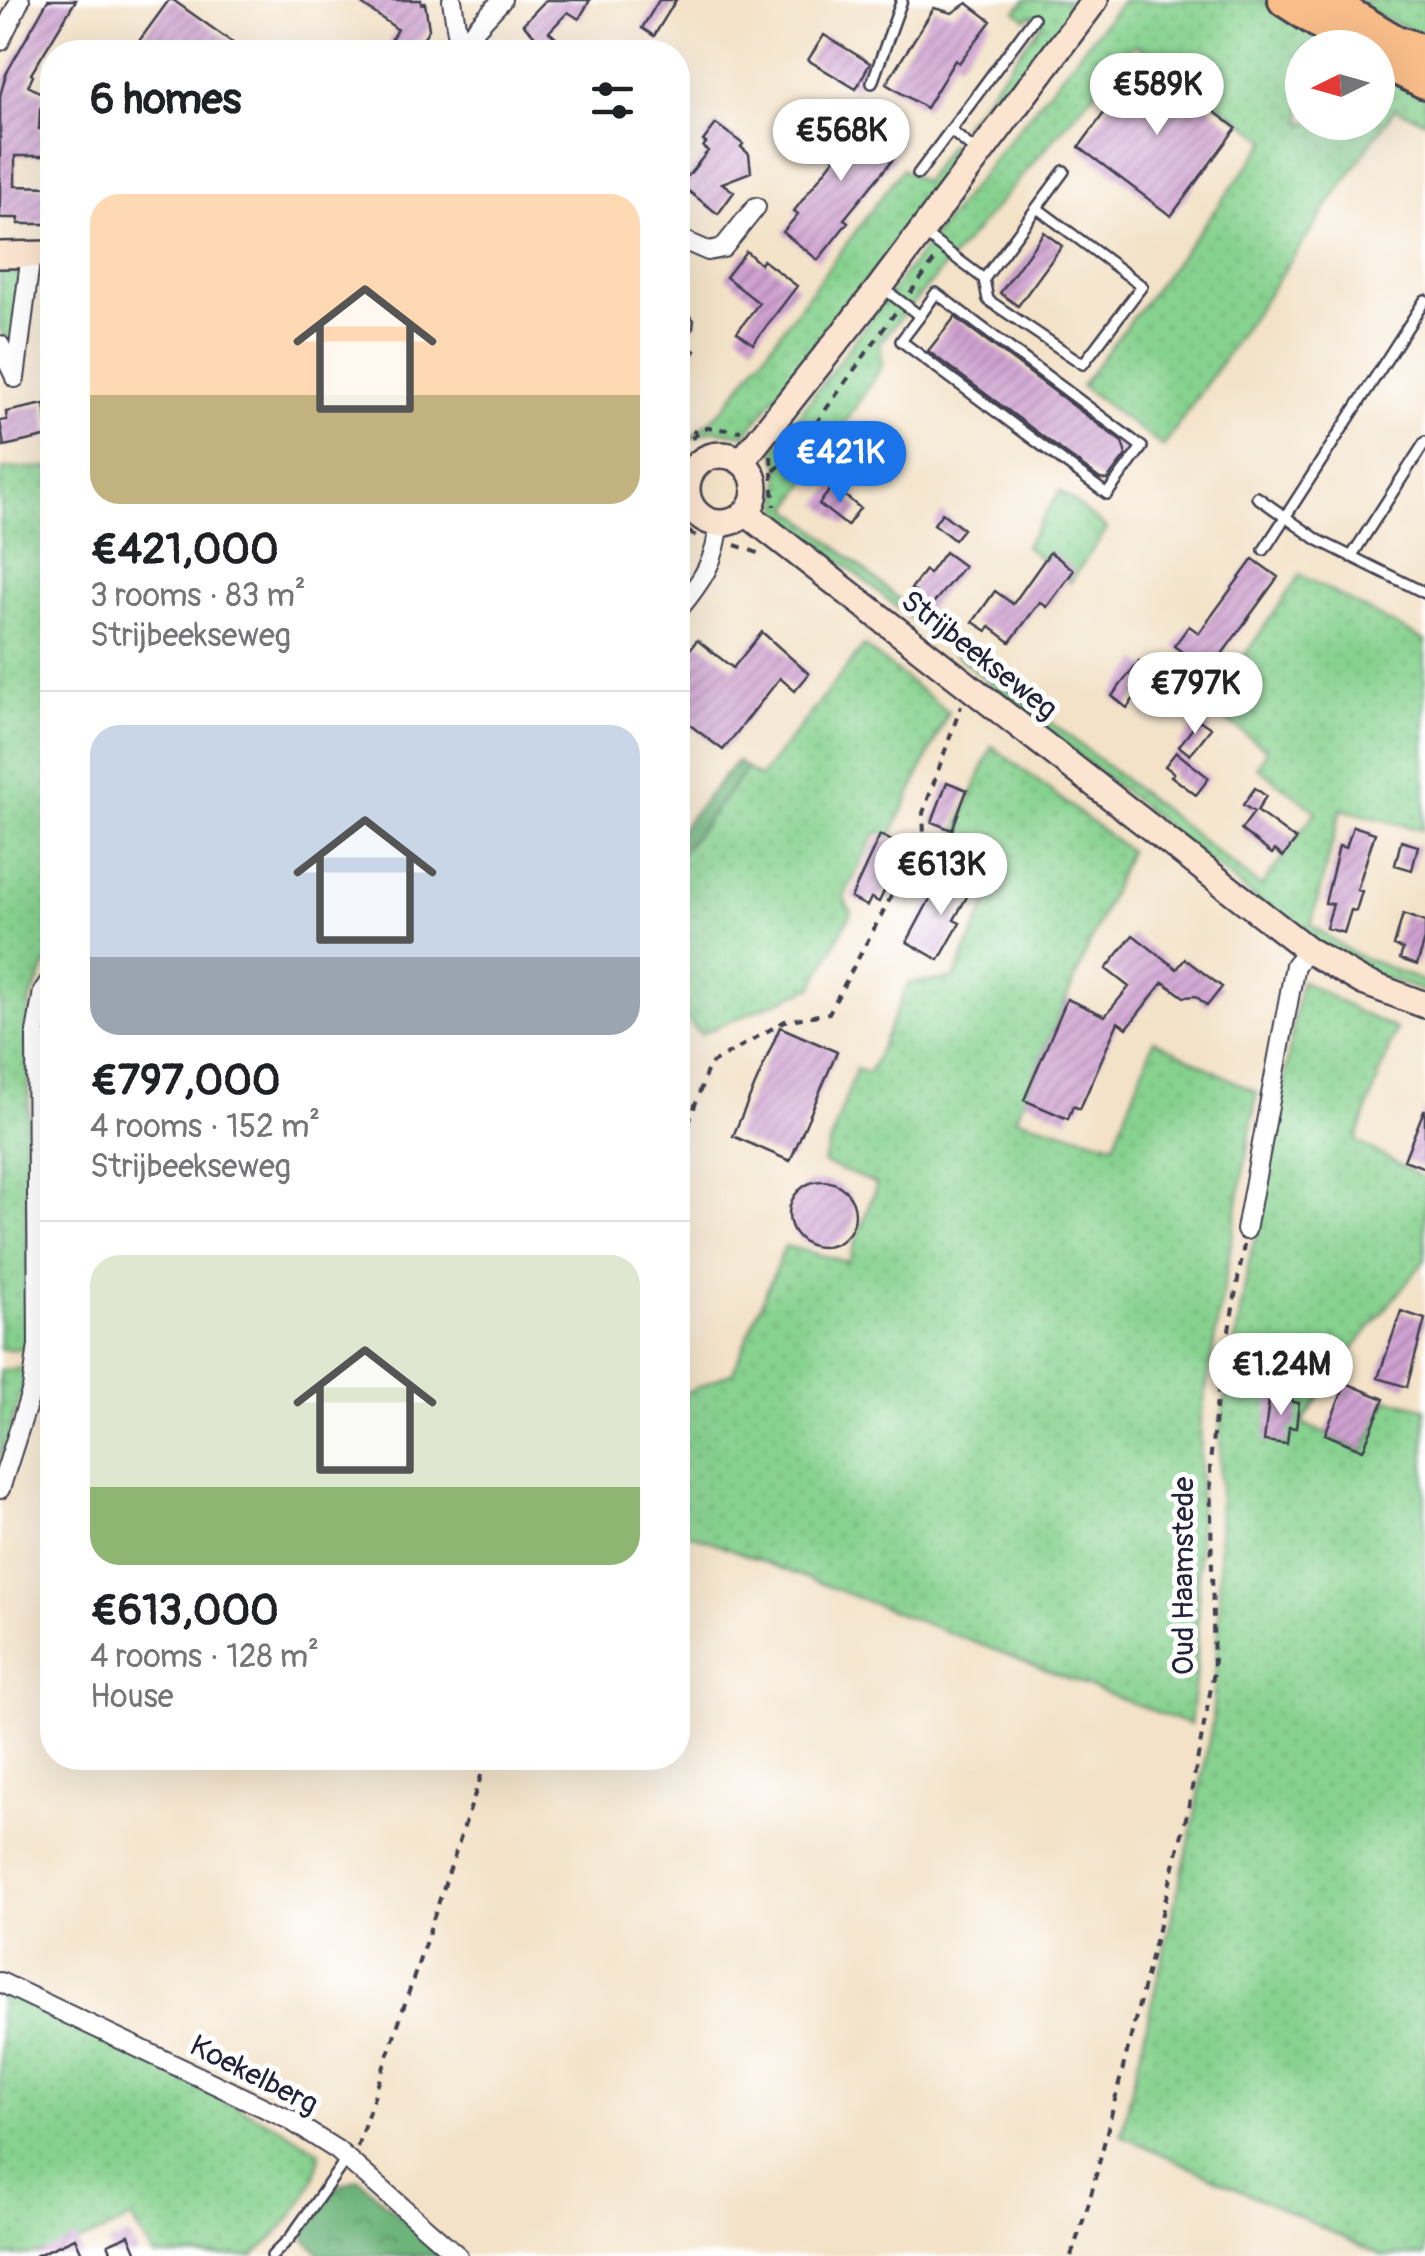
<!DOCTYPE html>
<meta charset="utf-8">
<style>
:root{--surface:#fff;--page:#f2f2f2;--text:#202124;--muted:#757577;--line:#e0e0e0;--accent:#1a73e8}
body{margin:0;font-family:Pangolin,sans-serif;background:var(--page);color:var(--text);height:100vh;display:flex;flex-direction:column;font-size:38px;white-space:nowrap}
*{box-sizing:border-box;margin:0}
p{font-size:32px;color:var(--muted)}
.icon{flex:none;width:55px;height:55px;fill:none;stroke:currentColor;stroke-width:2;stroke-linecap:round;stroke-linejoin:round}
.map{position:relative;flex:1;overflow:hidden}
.drawer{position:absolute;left:40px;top:40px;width:650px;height:1730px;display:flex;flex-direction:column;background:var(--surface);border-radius:40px;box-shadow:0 10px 40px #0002}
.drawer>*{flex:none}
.needle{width:65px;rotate:265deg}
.controls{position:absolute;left:1285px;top:30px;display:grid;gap:20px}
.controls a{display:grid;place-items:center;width:110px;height:110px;border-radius:50%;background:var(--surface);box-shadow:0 10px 40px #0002;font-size:50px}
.price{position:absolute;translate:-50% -85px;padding:0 22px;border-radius:35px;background:#fff;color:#222;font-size:32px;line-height:65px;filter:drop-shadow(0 2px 5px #0008)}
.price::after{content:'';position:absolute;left:50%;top:60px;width:30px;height:22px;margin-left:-15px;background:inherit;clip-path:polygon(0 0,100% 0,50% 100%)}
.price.selected{background:var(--accent);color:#fff}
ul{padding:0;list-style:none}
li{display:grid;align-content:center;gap:20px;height:530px;padding:0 50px}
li+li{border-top:2px solid var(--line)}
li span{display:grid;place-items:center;height:310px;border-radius:30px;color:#555}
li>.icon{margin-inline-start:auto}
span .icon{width:180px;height:180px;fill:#fffc;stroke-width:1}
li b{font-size:42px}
h2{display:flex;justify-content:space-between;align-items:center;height:120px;padding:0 50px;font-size:42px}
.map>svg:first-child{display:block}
.grass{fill:url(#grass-dots);stroke:#547a65;stroke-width:2.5}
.forest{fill:url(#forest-crowns);stroke:#486b5a;stroke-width:2.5}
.building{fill:url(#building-hatch)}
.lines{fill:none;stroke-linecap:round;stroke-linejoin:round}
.lane-casing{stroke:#413f50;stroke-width:14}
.street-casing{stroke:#413f50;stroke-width:22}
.secondary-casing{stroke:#413f50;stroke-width:30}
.highway-casing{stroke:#413f50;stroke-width:38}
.path{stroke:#413f50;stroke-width:4;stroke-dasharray:8 8;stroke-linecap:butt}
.lane{stroke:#fff;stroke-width:9}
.street{stroke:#fff;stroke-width:18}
.secondary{stroke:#fce5d0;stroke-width:25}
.highway{stroke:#f8bd89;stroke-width:32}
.labels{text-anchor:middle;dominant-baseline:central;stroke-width:10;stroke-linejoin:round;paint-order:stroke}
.street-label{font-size:30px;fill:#22223b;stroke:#fff}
</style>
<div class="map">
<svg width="1425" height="2256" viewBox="0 0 1425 2256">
<defs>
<pattern id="grass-dots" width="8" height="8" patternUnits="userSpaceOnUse" patternTransform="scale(2.5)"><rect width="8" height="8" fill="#87d28f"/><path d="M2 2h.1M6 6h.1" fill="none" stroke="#74b47c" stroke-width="1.8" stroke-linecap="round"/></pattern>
<pattern id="forest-crowns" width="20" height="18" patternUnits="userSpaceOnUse" patternTransform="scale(2.5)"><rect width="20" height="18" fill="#6db47a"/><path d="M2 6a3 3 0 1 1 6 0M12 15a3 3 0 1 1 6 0" fill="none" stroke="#599265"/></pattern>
<pattern id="building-hatch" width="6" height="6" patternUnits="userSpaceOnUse" patternTransform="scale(2.5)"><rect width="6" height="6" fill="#d0a2d1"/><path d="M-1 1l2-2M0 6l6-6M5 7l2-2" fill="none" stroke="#a884ab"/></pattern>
</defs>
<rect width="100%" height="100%" fill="#fff"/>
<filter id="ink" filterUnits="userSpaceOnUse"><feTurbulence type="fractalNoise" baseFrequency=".01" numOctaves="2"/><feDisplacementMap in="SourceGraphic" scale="20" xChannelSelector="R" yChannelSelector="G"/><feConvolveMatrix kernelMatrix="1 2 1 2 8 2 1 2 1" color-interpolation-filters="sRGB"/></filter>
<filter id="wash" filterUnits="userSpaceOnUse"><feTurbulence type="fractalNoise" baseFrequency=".0048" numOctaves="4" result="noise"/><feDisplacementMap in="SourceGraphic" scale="40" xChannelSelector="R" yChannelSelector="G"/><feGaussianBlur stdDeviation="2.25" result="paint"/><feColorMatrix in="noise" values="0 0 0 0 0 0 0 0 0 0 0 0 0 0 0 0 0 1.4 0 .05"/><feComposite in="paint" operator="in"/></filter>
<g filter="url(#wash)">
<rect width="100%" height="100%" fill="#f3e2c7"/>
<path class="grass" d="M1025,0H1081L975,141L961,128L1042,23L1031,15L1026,19L1016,11Z
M1123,0H1277L1355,47L1302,48V122H1378V61L1425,87V121L1395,108L1163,447L1081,386L1268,140L1135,44L880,342L882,366L790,508L952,644L1261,887L1316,811L1257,767L1267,750L1209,707L1300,575L1425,641V802L1422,830L1341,809L1311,925L1354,954L1425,982V992L1351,966L1279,918L780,512V467L774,450C885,295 1001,147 1123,0Z
M1356,0H1425V37L1382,17Z
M950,144L965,155L745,435L713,430L688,440L724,408L902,169L923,182Z
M0,261H22L13,355L0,328Z
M52,467V952L30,1001L28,1025L30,1348L0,1350V480L4,469Z
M1060,491L1107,529L1070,582L1025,546Z
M864,646L948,712L891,836L880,831L875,835L844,897L851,913L813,987L700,1034L678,1009V857L747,769L760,777Z
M992,746L1129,851L1016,1118L1114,1144L1154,1040L1257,1093L1201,1419L1197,1664L1190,1725L678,1529V1396L733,1372L785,1246L848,1262L877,1184L823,1163L856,1069L869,1073L909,983L954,979L1000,874L952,841Z
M1301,980L1360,1013L1396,1029L1356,1141L1425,1179V1260L1357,1344L1302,1423L1364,1452L1387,1399L1425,1408V2256H1383L1121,2135L1194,1821L1212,1722L1219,1620L1220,1428L1251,1251L1259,1229Z
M29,1368L0,1461V1370Z
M0,1991L281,2128L320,2152C318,2191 282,2232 253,2256H154L132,2218C81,2243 59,2256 0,2256Z"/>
<path class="forest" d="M737,761L747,769L678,857V832Z
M359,2179L443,2256H322L303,2237L338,2186Z"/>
<g id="blocks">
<path class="building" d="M48,0H76L31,74L33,76L28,86L47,96L40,109L39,129H52V156H15V186L52,187V224H18L19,218H0V96L6,74Z
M169,0H173L246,52H131Z
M356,0H421V4L425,3L429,29L415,52H384L397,29Z
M546,0H590L579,19L568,12L549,32L572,52H528L536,45L530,40L534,35L523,24Z
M659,0H676L654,36L642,28Z
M967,3L991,21L959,63L955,60L926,108L886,84L934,8L952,13Z
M824,35L870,63L856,89L808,60Z
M1144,59L1236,128L1171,216L1079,147Z
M849,111L898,140L890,154L894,158L844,219L848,222L818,260L783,232L798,214L794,211L835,158L825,150Z
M716,124L743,144L741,147L749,154L751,172L722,183L734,192L718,214L678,183V178L688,176L708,151L703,147L706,143L703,141Z
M1044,232L1062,246L1018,306L1000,293Z
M746,251L760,264L763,260L797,286L753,344L737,332L759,303L726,277Z
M678,305L694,320L693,328L682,340L695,351L678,373Z
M955,317L1122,442L1126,455L1107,480L1100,479L928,351Z
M44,404L49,436L4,446L0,421L7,420L6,412Z
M833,486L860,508L847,526L819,504Z
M942,513L963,529L954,540L934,524Z
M945,552L964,566L926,612L909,599L915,591L911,589L925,570L929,574Z
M1050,552L1074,570L1047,607L1040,602L1010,642L990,627L987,631L973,622L995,591L1013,604Z
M1253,559L1278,577L1209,672L1174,646L1189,626L1199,633Z
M762,632L809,674L795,691L780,678L723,750L686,722L678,733V665L697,640L733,668Z
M1139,661L1153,672L1127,708L1112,696Z
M1199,720L1211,728L1190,755L1179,746Z
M1176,752L1209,778L1196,795L1171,776L1174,773L1165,766Z
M947,782L967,790L952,830L932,822Z
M1255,788L1266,796L1257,811L1296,840L1283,857L1275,850L1272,854L1241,830L1254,812L1243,805Z
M1353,826L1375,833L1357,890L1362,891L1356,911L1351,910L1344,933L1326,928L1333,904L1325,903L1339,846L1346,848Z
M880,835L896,843L894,849L902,853L879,902L871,898L867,906L851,898Z
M1401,841L1418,846L1412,870L1395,865Z
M952,872L974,884L954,920L960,923L939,960L907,942L931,897L936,900Z
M1403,914L1425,922V940L1417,965L1400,959L1403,949L1394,946Z
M1133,935L1177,969L1185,959L1222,987L1207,1006L1196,996L1184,997L1163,982L1127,1028L1118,1022L1080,1109L1073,1106L1068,1119L1024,1100L1067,999L1105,1016L1129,987L1106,969Z
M780,1027L837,1052L790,1161L733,1136Z
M1424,1110H1425V1168L1404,1160Z
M789 1214a33 33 0 1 1 66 0a33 33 0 1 1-66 0Z
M1401,1311L1425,1319L1407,1387L1378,1378Z
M1346,1383L1384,1399L1363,1450L1325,1434Z
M1270,1392L1292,1395V1402L1299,1403L1296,1428L1289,1427L1287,1444L1264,1441Z
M129,2235L138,2256H113L108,2244Z
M75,2238L83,2256H35Z"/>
</g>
</g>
<g filter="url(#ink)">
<use href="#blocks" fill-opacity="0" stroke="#413f50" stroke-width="2.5"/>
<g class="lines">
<g class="lane-casing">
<path id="lane" d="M872,83L902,0
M950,130L978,153
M918,174L1034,18
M924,234L984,279L1064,171
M984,279L988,300L1083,364L1142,286L1037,208
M883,288L920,316L901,341L1107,494L1142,447L936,293L920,316
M1257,497L1318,540L1425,593
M1264,550L1425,300
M1351,557L1425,442
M272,2256L290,2238L347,2158"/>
</g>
<g class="street-casing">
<path id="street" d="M452,0L459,45
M0,41L20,0
M454,52L502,0
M678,238L708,251L723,248L756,207
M0,345L15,377
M15,378L31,254
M678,610C701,582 717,560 719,523
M1246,1230L1295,965L1308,950
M0,1489L32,1389L38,1345L36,1033L43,991L52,978
M0,1982L288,2119L337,2150L458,2256"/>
</g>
<g class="secondary-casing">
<path id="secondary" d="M0,255L52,254
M687 489a34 34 0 1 1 68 0a34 34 0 1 1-68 0Z
M742,461L880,287L1095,0
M746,513L1308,950L1363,982L1425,1005"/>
</g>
<g class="highway-casing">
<path id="highway" d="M1285,0L1344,38
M1325,0L1396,42L1425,52
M1378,59L1425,82"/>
</g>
<path class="path" d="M910,293L937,257
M678,424L697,433
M678,447L707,428L741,431
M771,456L774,506
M774,471L796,451L895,313
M678,520L692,534L701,538
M735,545L764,555
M678,1154L709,1065L785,1021L829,1013L924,835L923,813L961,706
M357,2147L487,1758
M1071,2256L1089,2203L1187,1814L1214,1672L1210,1463L1217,1399L1244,1245"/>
<use href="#lane" class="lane"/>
<use href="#street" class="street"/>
<use href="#secondary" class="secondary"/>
<use href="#highway" class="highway"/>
</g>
</g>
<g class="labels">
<g class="street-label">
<text transform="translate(979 655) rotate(38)">Strijbeekseweg</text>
<text transform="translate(1183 1576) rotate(-90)">Oud Haamstede</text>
<text transform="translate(254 2075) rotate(27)">Koekelberg</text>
</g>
</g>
</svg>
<div class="controls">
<a><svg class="needle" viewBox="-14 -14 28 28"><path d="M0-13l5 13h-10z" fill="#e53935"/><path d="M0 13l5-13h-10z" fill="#757577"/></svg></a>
</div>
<b class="price" style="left:1157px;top:138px">€589K</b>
<b class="price" style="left:841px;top:184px">€568K</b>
<b class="price selected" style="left:840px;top:506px">€421K</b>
<b class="price" style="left:1195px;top:737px">€797K</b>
<b class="price" style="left:941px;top:918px">€613K</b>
<b class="price" style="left:1281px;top:1418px">€1.24M</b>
<section class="drawer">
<h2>6 homes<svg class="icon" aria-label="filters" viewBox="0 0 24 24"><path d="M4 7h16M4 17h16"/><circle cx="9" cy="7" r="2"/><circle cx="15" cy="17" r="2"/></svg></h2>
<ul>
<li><span style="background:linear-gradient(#ffd9b3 65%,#c2b280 0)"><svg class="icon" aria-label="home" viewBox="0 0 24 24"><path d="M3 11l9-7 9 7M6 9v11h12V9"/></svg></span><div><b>€421,000</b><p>3 rooms · 83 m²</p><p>Strijbeekseweg</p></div></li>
<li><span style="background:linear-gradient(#c9d6e8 75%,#9aa5b1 0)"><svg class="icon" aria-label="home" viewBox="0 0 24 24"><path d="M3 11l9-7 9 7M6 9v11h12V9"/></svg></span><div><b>€797,000</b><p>4 rooms · 152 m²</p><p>Strijbeekseweg</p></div></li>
<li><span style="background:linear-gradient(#dfe7d0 75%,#8fb573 0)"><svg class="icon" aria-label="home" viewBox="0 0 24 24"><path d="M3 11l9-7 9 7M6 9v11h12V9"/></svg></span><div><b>€613,000</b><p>4 rooms · 128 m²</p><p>House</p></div></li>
</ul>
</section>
</div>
